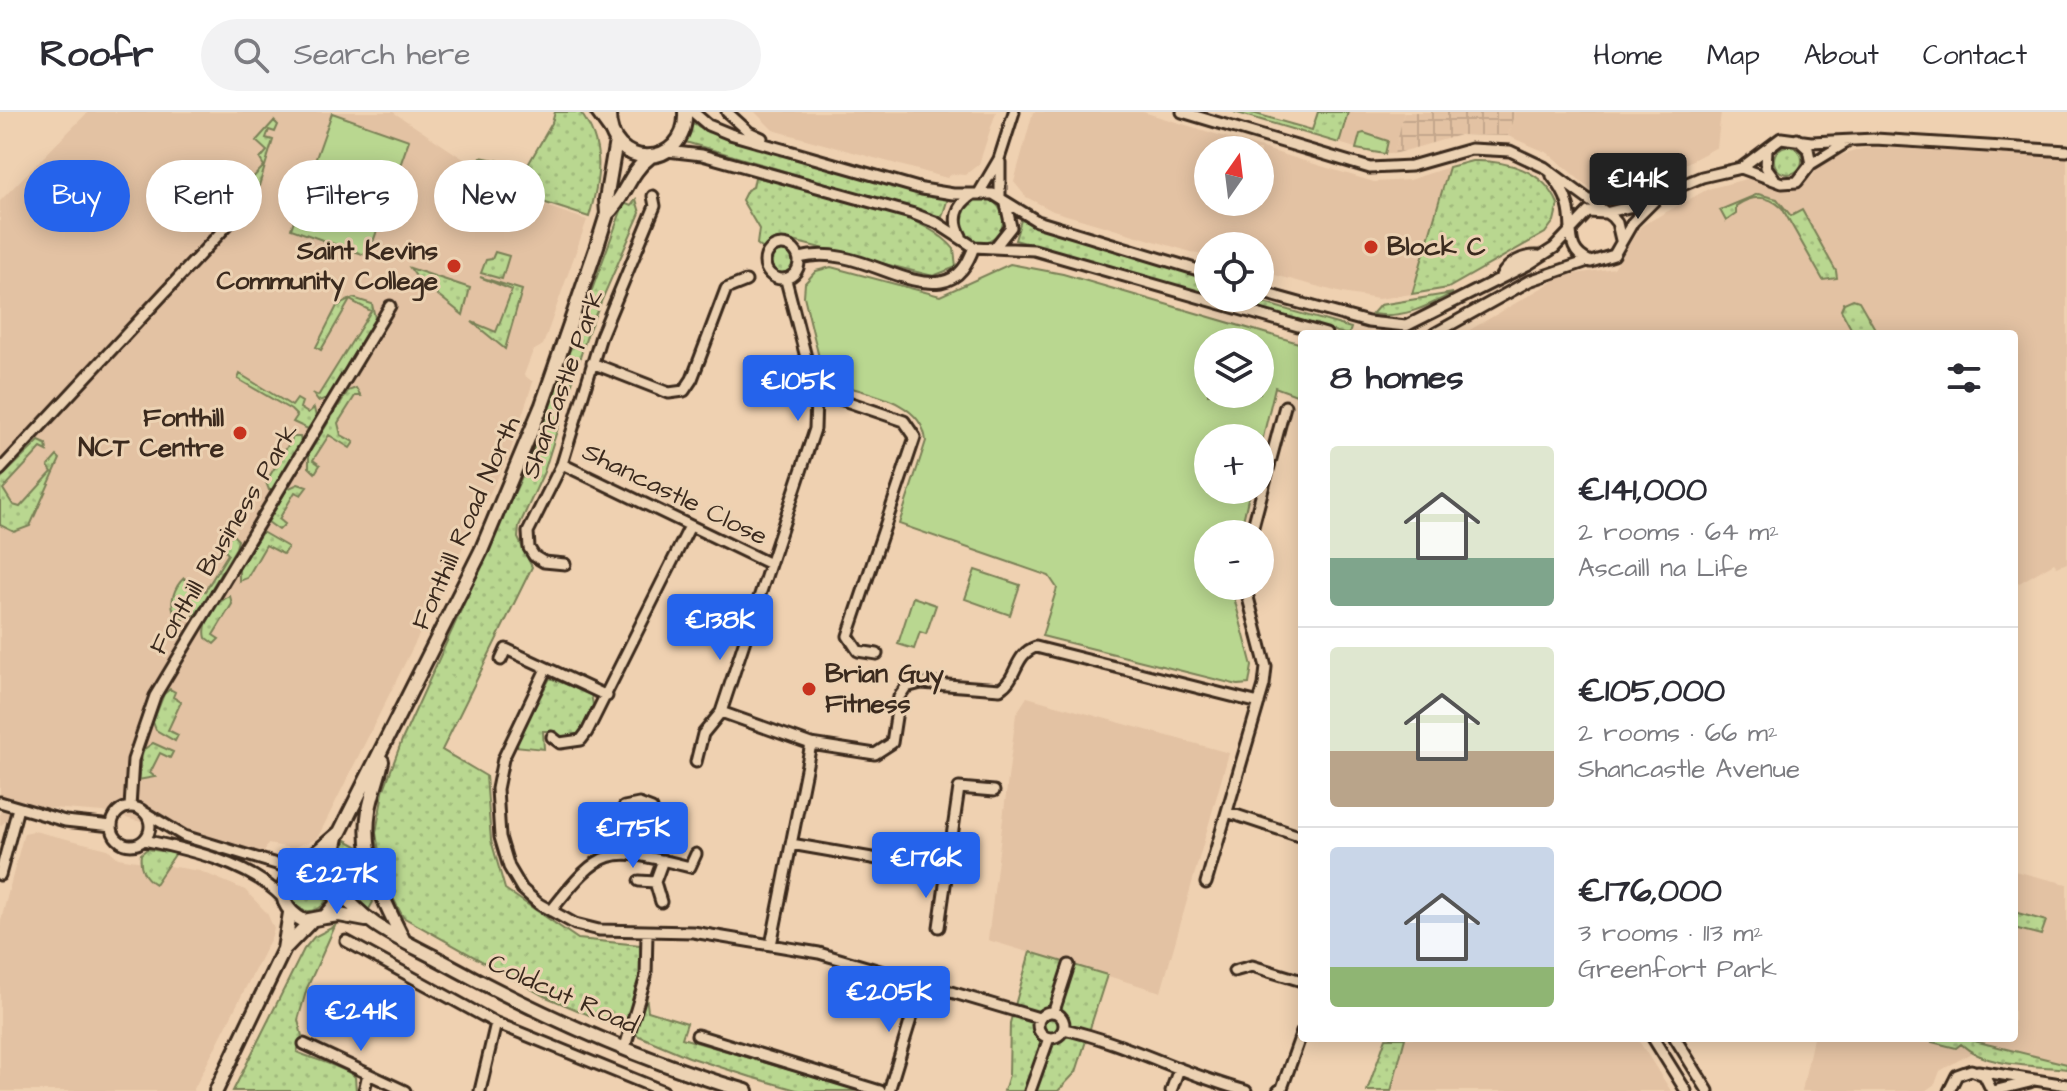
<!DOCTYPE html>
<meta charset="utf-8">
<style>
:root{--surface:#fff;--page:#f2f2f3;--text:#2b2b33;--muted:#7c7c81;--line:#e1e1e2;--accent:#2563eb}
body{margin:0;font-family:"Architects Daughter",sans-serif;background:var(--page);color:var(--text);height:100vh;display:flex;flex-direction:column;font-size:30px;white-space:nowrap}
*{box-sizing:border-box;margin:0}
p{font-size:26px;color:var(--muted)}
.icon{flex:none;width:44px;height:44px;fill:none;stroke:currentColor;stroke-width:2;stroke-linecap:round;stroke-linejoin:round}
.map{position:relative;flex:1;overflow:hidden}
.panel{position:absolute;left:1298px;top:218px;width:720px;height:712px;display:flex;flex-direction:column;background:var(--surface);border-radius:8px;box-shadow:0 4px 20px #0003}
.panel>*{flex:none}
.hud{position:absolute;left:24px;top:48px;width:760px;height:72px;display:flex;gap:16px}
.needle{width:52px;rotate:14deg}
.controls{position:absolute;left:1194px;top:24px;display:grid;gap:16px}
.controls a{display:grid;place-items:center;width:80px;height:80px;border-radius:50%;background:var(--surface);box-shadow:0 4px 20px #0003;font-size:40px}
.price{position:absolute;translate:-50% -68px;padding:0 18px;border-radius:8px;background:var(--accent);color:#fff;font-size:26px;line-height:52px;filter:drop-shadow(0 2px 4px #0008)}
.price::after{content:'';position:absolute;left:50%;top:48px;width:24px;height:18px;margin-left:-12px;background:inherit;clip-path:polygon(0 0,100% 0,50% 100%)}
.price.active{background:#222;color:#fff}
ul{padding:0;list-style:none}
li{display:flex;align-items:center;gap:24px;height:200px;padding:0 32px}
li+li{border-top:2px solid var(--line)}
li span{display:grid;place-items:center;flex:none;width:224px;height:160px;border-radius:8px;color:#555}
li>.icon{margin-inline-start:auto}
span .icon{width:96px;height:96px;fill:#fffc;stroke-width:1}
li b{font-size:34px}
h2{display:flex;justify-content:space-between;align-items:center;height:96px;padding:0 32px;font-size:34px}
.pill{padding:0 28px;border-radius:36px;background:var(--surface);box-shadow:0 4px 20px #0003;font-size:28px;line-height:72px}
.pill.active{background:var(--accent);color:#fff}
header{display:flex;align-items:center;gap:48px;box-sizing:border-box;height:112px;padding:0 40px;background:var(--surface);border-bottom:2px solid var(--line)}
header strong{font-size:38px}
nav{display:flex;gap:44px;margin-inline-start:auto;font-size:28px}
.search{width:560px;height:72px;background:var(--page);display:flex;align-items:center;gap:20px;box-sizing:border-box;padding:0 28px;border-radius:44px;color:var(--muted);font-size:30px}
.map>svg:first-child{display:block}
.built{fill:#e3c2a3;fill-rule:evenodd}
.industrial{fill:url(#industrial-grid)}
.grass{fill:url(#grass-dots);stroke:#7a8057;stroke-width:2}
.park{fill:#b9d790;stroke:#7a8057;stroke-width:2;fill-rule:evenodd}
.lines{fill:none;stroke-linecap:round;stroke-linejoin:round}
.minor-casing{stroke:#3b2a1e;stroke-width:15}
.major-casing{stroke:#3b2a1e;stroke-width:18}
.minor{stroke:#ecd2b3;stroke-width:9}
.major{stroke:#ecd2b3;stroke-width:12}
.poi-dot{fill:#c8321e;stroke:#ecd2b3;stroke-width:3}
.labels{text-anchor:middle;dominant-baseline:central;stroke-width:6;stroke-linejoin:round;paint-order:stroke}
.poi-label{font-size:26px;font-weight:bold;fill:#3b2a1e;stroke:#ecd2b3;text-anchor:start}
.street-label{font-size:26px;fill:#3b2a1e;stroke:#ecd2b3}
</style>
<header>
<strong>Roofr</strong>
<div class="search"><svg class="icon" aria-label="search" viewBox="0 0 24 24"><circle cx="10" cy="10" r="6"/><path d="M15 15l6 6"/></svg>Search here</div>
<nav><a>Home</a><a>Map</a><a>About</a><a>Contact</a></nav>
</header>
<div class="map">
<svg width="2067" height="979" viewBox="0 0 2067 979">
<defs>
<pattern id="industrial-grid" width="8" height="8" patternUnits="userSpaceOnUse" patternTransform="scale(2)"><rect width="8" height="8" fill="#e3c2a3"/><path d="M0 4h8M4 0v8" fill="none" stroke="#c4a78c"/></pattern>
<pattern id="grass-dots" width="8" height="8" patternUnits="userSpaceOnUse" patternTransform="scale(2)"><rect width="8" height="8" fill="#b9d790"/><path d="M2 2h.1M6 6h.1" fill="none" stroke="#a0b97c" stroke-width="1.8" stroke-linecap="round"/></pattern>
</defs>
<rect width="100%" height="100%" fill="#efd1b1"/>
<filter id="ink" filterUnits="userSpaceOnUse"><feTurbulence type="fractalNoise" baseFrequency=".0125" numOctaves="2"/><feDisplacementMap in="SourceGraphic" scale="16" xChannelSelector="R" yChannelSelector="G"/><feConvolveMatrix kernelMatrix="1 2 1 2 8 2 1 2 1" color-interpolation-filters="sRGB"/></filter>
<g filter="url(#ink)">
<path class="built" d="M88,0H393L522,86L587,108L543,233L533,239L524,263L533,270L509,343L317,727L291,736L268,732L263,742L103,700L25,694L0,714V89Z
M755,0H996L979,52L965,63L952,62L947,66L773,18Z
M1033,0H1143L1374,70L1409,68L1449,55L1412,182L1378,187L1342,181L1260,159V134H1208V145L1053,99L1026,85L1014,70ZM1208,38H1260V90H1208Z
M1348,0H1404L1394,42L1371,41L1339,31Z
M1515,0H1721L1717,35L1636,78L1608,84L1589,76L1548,41L1508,24Z
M1868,35L2067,46V451L2057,455L2054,451L2014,474V222H1463L1562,164L1614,156L1641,114L1708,77L1750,66L1782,78L1792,77L1813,64L1819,50Z
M1027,585L1229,641L1161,880L988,828L1016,602Z
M34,719L108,737L118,746L200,759L245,778L267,801L274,817L271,826L193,979H0V812L24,721Z
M2014,759L2067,772V956L2005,951L1971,941L1940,959L1935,972L1925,979H1802L1813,926H2014Z
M1405,926H1637L1671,979H1391Z"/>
<path class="industrial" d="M1404,0H1515L1508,24L1460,23L1394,42Z"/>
<path class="grass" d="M555,0H580C606,33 600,67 589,105L521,83L515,79L517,72L480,45L520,53L518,66L521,65L552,11Z
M1234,0H1249L1312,18L1318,0H1348L1339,31Z
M274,9L278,13L275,20L269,18L266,26L273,28L258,77L246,79L241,69L246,73L264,54L260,47L267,39L256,29Z
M688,10L716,22L948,86L942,105L682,29Z
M1774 48a14 14 0 1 1 28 0a14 14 0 1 1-28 0Z
M1472,49C1506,48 1544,58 1558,92L1554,109L1545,121L1448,176L1412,182L1449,55Z
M188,65L229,101L219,112L213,113L197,89L203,83L196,75L190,79L184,70Z
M755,65C806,77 923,97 954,137L956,155L933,164L789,128L770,131L763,137L757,132L759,117L742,88L747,78L753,75Z
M1758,82L1777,87L1791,104L1802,98L1836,159L1837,166L1823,168L1782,96C1767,82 1752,83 1736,94V102L1726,109L1720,98Z
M959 108a22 22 0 1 1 44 0a22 22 0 1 1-44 0Z
M636,87L640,101L589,217L544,360L519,414L518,426L532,455L442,638L486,664L491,728L505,777L578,827L640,833L648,899L687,911L682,926L862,979H800L751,965L689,945L544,884L403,805L384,769L376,721L383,680L402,628L528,351L624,91L631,94Z
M1021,108L1188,160L1208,169V182L1015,128Z
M771 150a11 11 0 1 1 22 0a11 11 0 1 1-22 0Z
M495,140L509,144L502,167L481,161L486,148L492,147Z
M410,156L470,176L463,203L418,167Z
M480,165L522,178L505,237L472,210L496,220L512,178Z
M1453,181C1427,195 1402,207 1372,202L1380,193Z
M353,186L372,192L375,206L328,286L318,289L312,281L318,284L371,199L350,188L321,238L316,235L337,194Z
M1222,186H1246L1351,216L1349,222H1344Z
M1853,187L1859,189L1878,222H1854L1841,198L1844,191Z
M240,262L292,294L297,287L302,290L300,296L308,301L314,296L316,305L308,317L293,310L297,304L291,298L238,267Z
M356,276L361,284H355L338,311L341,323L354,330L350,336L329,323L313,348L320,353L315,361L309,355V341L348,279Z
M293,325H300L301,330L273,377L269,378L266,370Z
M39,329L46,332L47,339L41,336L3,377L13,393L20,395L52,360L48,354L57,344L60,347L30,414L14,420L0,413V367Z
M298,372L307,375L301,383L295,380L279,407L285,412L279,418L268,410L287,377Z
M262,420L288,435L283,442L266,433L247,466L239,469V457Z
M232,422L238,428L236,436L197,501L184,507L177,505C167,492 175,474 184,466L205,479L228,442L221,434Z
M230,484L232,492L213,523L219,527L214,532L206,526C202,511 215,489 230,484Z
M550,566L591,582L593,593L579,622L561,625L556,619H543L544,637L514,634Z
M170,577L175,580L173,585L181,590L168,618L178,623L175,629L156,618L153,610L164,582Z
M153,631L173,640L170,646L160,641L150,661L155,665L138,668L143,638Z
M346,728L359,735L373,790L368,799L339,765V750Z
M147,737L176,741L155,772C144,766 139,755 141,742Z
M290 780a19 19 0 1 1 38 0a19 19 0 1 1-38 0Z
M2014,800L2046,809L2041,823L2014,816Z
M335,814L307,876L298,908L302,924L297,940C312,947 347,956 355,965L356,979H233L304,837L314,825Z
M1030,840L1107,863L1076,960L1058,979H1004L1009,963L1010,911Z
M1386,926H1405L1391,979H1367Z
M1933,926H1962L2067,952V957C2033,953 1987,956 1961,932L1956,936L1932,930Z"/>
<path class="park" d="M332,1L409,28L368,144L291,117Z
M1364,21L1388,29L1385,42L1356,37L1360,22Z
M1010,152L1063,162L1302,232V278L1299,284L1275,275L1260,338V326H1208V378H1250L1240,422H1208V474H1231L1252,554L1249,572L1238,573L1042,524L1057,476L1049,464L899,412L926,329C922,287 864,281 830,270L823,262L804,184L805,171L816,159L831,155L940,184ZM1208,230H1260V282H1208Z
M975,458L1020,473L1010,503L965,487Z
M913,485L936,493L926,522L920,520L914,537L898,532Z"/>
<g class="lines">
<g class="minor-casing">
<path id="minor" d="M596,0L612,22
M693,0L708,13L730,22L922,77L953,82H993L1037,109L1208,161
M727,0L749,20L762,26
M1182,0L1370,56L1411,54L1471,37L1510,39L1544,55L1612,105L1617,111L1621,128
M1767,37L1766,55L1774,66
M667,39L702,43L914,102L937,111L974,135L1034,138L1326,222
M1000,50V85
M1811,52L1847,30
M1741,56L1782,71L1797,70L1811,52L1808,37L1797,27
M1552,64C1559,73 1565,81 1568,93C1575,116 1563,139 1591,150L1614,143L1633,110L1659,84
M979,81L999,47L1014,0
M961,124C952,108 956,93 972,83
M765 150a17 17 0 1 1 34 0a17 17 0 1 1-34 0Z
M996,134L1011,115L1006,92
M799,146C854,132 899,176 941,170C960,167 968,151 974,135
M1501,164C1509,151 1523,143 1538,144
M1260,180L1368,210L1406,214L1529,152L1554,136L1588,100L1605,101L1629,95L1702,65L1741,56L1781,26L1811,30L1875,27L2067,39
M1434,222L1529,169L1588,149
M592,251L669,281L684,279L692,267L726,177L746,169
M816,284H831L904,309L915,325L848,524L858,539L877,542
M562,352L770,452
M0,358L235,105
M1251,422L1285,294
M565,452L544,450L534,444L529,436L528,420L562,352L601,224L655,94L653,84
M501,548L506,537L607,584
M546,557L503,647L497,677L500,725L509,755L522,777L539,792L575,812L599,818L693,820L819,841L1039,906
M721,600L811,632L875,642L892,631L899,585L906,575L921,571L1000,577C1018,566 1014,542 1036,535L1259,591
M552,625L560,631L581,628L587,620L690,414
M696,650L703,622L721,600L815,317L816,284L786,168
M0,690L65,709L112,714
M130,695L133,648L155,584L390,194
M112 714a19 19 0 1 1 38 0a19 19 0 1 1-38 0Z
M144,700L184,724L296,758
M1227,700L1302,725
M144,728C190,738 249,751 283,786
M791,732L947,759L959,676L994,679
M626,740L624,695L639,692L652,697
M0,763L18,696
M639,769L655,770L661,790
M655,770L663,748
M1206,771L1264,573L1266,555L1245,474
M551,799C604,731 610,735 690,755L696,742
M939,815L947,759
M346,829L496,911L663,979
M771,833L811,632
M1234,859L1252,854L1302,869
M1054,899L1069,853
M1038 913a13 13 0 1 1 26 0a13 13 0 1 1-26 0Z
M1064,917C1127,931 1184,963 1246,979
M697,923L880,979
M1653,926L1686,979
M1675,926L1708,979
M304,932L405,979
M625,935L646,864L647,821
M1978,959L2067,973
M364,979L368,962
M480,979L496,911
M889,979L921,874
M1030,979L1049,926
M1171,979L1179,957
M1278,979L1282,976L1302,920
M1949,979L1957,963L1971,958L1984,963L1992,979
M1993,979L2030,970"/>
</g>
<g class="major-casing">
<path id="major" d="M609,0C607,60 688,58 685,0
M607,102C626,85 628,61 650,45
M382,649C379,665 372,681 369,698C361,745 383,788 404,829
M299,756L316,755L334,767L336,792L325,805L304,809C285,799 277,783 289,764L340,720L481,439L542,293L597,134L607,102L606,87L616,29
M329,762L337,725
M338,775C361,811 400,827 436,846C534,900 639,948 746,979
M325,805L339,803L366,808
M284,837L310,810
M216,979L284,837L290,801"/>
</g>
<use href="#minor" class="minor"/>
<use href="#major" class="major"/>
</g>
</g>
<g class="poi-dot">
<circle cx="1371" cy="135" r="8"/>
<circle cx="454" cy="154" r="8"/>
<circle cx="240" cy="321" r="8"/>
<circle cx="809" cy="577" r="8"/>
</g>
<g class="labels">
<g class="poi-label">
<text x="1387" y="135">Block C</text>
<text x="438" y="139" text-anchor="end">Saint Kevins<tspan x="438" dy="30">Community College</tspan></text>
<text x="224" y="306" text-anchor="end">Fonthill<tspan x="224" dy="30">NCT Centre</tspan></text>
<text x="825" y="562">Brian Guy<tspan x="825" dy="30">Fitness</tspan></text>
</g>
<g class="street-label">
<text transform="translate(563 272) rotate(-70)">Shancastle Park</text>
<text transform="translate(675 382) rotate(26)">Shancastle Close</text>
<text transform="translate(466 411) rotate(-66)">Fonthill Road North</text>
<text transform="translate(224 427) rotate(-59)">Fonthill Business Park</text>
<text transform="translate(563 882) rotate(24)">Coldcut Road</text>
</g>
</g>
</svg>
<div class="controls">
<a><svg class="needle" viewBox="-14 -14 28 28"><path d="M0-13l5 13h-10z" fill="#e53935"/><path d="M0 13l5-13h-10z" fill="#7c7c81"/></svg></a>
<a><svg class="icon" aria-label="locate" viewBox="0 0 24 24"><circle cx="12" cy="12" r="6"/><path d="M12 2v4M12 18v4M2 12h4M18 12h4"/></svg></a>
<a><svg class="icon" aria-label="layers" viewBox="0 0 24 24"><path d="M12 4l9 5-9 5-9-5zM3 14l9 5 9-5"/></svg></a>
<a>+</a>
<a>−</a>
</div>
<b class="price active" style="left:1638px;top:109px">€141K</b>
<b class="price" style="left:798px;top:311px">€105K</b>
<b class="price" style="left:720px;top:550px">€138K</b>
<b class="price" style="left:633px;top:758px">€175K</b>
<b class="price" style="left:926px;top:788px">€176K</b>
<b class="price" style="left:337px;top:804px">€227K</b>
<b class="price" style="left:889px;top:922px">€205K</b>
<b class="price" style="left:361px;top:941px">€241K</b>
<div class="hud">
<a class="pill active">Buy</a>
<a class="pill">Rent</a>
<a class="pill">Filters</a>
<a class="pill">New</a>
</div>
<section class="panel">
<h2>8 homes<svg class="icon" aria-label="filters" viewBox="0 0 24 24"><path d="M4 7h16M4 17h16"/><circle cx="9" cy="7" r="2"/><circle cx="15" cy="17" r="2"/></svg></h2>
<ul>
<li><span style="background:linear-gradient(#dfe7d0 70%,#7fa58c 0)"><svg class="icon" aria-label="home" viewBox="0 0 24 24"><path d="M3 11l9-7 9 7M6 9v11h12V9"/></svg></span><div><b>€141,000</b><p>2 rooms · 64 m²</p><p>Ascaill na Life</p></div></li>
<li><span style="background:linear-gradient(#dfe7d0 65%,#b9a48a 0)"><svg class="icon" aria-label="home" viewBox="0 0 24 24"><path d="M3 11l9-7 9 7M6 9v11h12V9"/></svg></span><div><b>€105,000</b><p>2 rooms · 66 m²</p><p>Shancastle Avenue</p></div></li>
<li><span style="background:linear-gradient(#c9d6e8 75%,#8fb573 0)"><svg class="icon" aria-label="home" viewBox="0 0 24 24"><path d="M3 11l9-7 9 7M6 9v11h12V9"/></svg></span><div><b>€176,000</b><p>3 rooms · 113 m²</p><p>Greenfort Park</p></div></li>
</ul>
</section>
</div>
